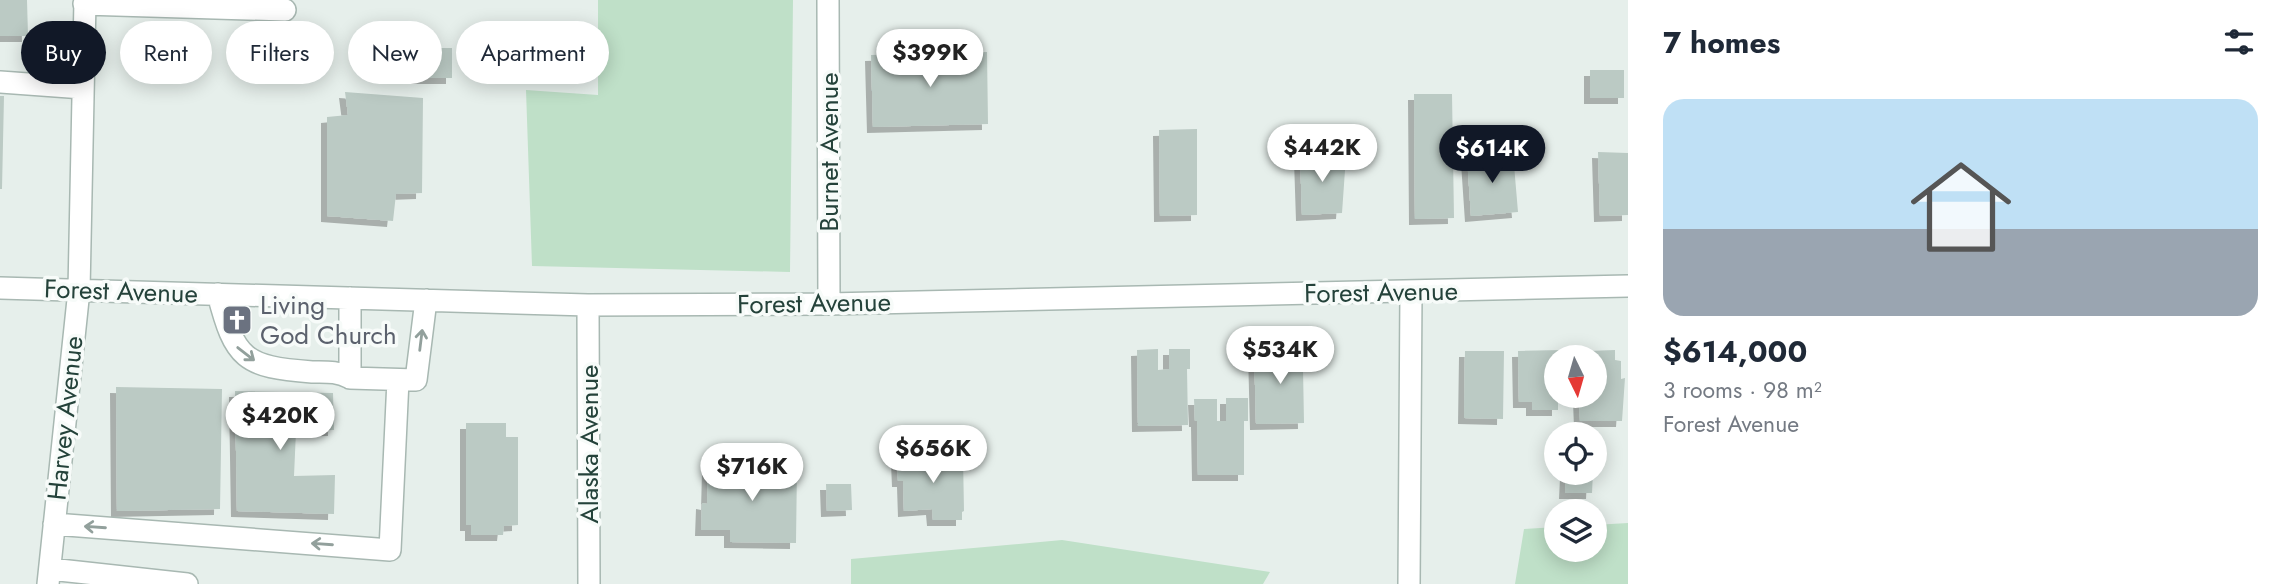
<!DOCTYPE html>
<meta charset="utf-8">
<style>
:root{--surface:#fff;--page:#f6f6f7;--text:#1f2937;--muted:#747a83;--line:#e0e1e3;--accent:#111827}
body{margin:0;font-family:Jost,sans-serif;background:var(--page);color:var(--text);height:100vh;display:flex;flex-direction:column;font-size:26px;white-space:nowrap}
*{box-sizing:border-box;margin:0}
p{font-size:23px;color:var(--muted)}
.icon{flex:none;width:38px;height:38px;fill:none;stroke:currentColor;stroke-width:2;stroke-linecap:round;stroke-linejoin:round}
.map{position:relative;flex:1;overflow:hidden}
.details{display:flex;flex-direction:column;background:var(--surface);width:665px}
.details>*{flex:none}
.hud{position:absolute;left:21px;top:21px;width:665px;height:63px;display:flex;gap:14px}
.needle{width:46px;rotate:175deg}
.fabs{position:absolute;left:1544px;top:345px;display:grid;gap:14px}
.fabs a{display:grid;place-items:center;width:63px;height:63px;border-radius:50%;background:var(--surface);box-shadow:0 4px 18px #0003;font-size:35px}
.price{position:absolute;translate:-50% -60px;padding:0 16px;border-radius:24px;background:#fff;color:#222;font-size:23px;line-height:46px;filter:drop-shadow(0 2px 4px #0008)}
.price::after{content:'';position:absolute;left:50%;top:42px;width:21px;height:16px;margin-left:-10px;background:inherit;clip-path:polygon(0 0,100% 0,50% 100%)}
.price.active{background:var(--accent);color:#fff}
ul{padding:0;list-style:none}
li{display:grid;align-content:center;gap:14px;height:371px;padding:0 35px}
li+li{border-top:2px solid var(--line)}
li span{display:grid;place-items:center;height:217px;border-radius:21px;color:#555}
li>.icon{margin-inline-start:auto}
span .icon{width:126px;height:126px;fill:#fffc;stroke-width:1}
li b{font-size:30px}
h2{display:flex;justify-content:space-between;align-items:center;height:84px;padding:0 35px;font-size:30px}
.tag{padding:0 24px;border-radius:32px;background:var(--surface);box-shadow:0 4px 18px #0003;font-size:24px;line-height:63px}
.tag.active{background:var(--accent);color:#fff}
main{display:flex;flex:1;min-height:0}
.map>svg:first-child{display:block}
.green{fill:#bfe0c8}
.building{fill:#bbcac4;filter:url(#shadow)}
.lines{fill:none;stroke-linecap:round;stroke-linejoin:round}
.minor-casing{stroke:#a8b8b2;stroke-width:24}
.minor{stroke:#fff;stroke-width:21}
.oneway{stroke:#92a09c}
.labels{text-anchor:middle;dominant-baseline:central;stroke-width:7;stroke-linejoin:round;paint-order:stroke}
.street-label{font-size:26px;fill:#24423a;stroke:#f7fbf9}
.worship-label{font-size:26px;fill:#5b616d;stroke:#f7fbf9;text-anchor:start}
</style>
<main>
<div class="map">
<svg width="1628" height="584" viewBox="0 0 1628 584">
<defs>
<filter id="shadow"><feDropShadow dx="-6" dy="6" stdDeviation="0" flood-color="#0004"/></filter>
</defs>
<rect width="100%" height="100%" fill="#e6efeb"/>
<path class="green" d="M598,0H793L790,272L532,266L526,90L598,95Z
M1628,523V584H1515L1524,529L1556,527V550H1594V525Z
M1062,540L1270,572L1263,584H851V559Z"/>
<path class="building" d="M0,0H27L28,36H0Z
M405,48H452V78H405Z
M987,52L988,124L873,127L871,55Z
M1590,70H1624V98H1590Z
M345,92L423,98L422,193L396,194L393,221L327,216V117L348,115Z
M1414,94H1452L1454,218L1415,219Z
M0,96H4L2,189H0Z
M1197,129V215L1160,216L1159,130Z
M1598,152L1628,153V215L1600,216Z
M1513,153L1518,212L1471,216L1467,157Z
M1300,154L1346,156L1342,213L1302,215Z
M1254,347H1275V369L1286,368V347H1308V368H1303L1304,423L1256,424Z
M1158,349V370L1169,369V349H1190V369H1187L1188,425L1138,426L1137,350Z
M1563,350V357H1556V396H1563V402H1558V410H1532V402H1519L1518,351Z
M1615,350V360L1621,361V379L1625,378L1622,421H1580L1579,396H1594V357H1588V351Z
M1465,351H1504L1503,419L1464,418Z
M116,387L222,389L220,509L117,511Z
M235,391L333,393L334,430L296,431L294,476L335,475L334,514L237,511Z
M1226,398H1248V421H1244V475H1198L1197,421H1195L1194,399H1217V421H1226Z
M466,423H506V437H518V525L504,526L503,535H471V525H466Z
M963,456L964,511L962,512V520H933L932,509L904,511L903,481H898L897,457Z
M708,466L797,467L796,543L730,542V530H701L702,503L707,504Z
M1566,472H1593L1592,493H1565Z
M826,484H851L852,510L827,511Z"/>
<g class="lines">
<g class="minor-casing">
<path id="minor" d="M828,0L829,304
M84,4L285,10
M0,82L83,88
M0,288L588,305L829,304L1628,286
M218,294C235,359 244,367 312,372C326,372 338,371 350,378L416,380L426,300
M588,305L589,584
M350,378V298
M54,524L390,550L398,380
M50,569L187,584
M48,584L79,290L85,0
M1409,584L1411,291"/>
</g>
<use href="#minor" class="minor"/>
</g>
<defs><path id="oneway-shaft" d="M-6 0H5M1.5-3L5.5 0L1.5 3" fill="none" stroke-width="1.6" stroke-linecap="round" stroke-linejoin="round" transform="scale(1.75)"/></defs>
<g class="oneway">
<use href="#oneway-shaft" transform="translate(421 340) rotate(-83)"/>
<use href="#oneway-shaft" transform="translate(246 354) rotate(38)"/>
<use href="#oneway-shaft" transform="translate(95 527) rotate(-176)"/>
<use href="#oneway-shaft" transform="translate(322 544) rotate(-176)"/>
</g>
<defs>
<g id="church-square" transform="scale(1.575)"><rect x="-9" y="-9" width="18" height="18" rx="4" fill="#6b7280" stroke="#f7fbf9"/><path d="M-1.2-6h2.4v3.5h3.3v2.4h-3.3V6h-2.4V-.1h-3.3v-2.4h3.3Z" fill="#fff"/></g>
</defs>
<g fill-rule="evenodd">
<use href="#church-square" x="237" y="320"/>
</g>
<g class="labels">
<g class="street-label">
<text transform="translate(829 152) rotate(-90)">Burnet Avenue</text>
<text transform="translate(121 291) rotate(2)">Forest Avenue</text>
<text transform="translate(1381 292) rotate(-1)">Forest Avenue</text>
<text transform="translate(814 303) rotate(-1)">Forest Avenue</text>
<text transform="translate(65 418) rotate(-84)">Harvey Avenue</text>
<text transform="translate(589 444) rotate(-90)">Alaska Avenue</text>
</g>
<g class="worship-label">
<text x="260" y="305">Living<tspan x="260" dy="30">God Church</tspan></text>
</g>
</g>
</svg>
<div class="fabs">
<a><svg class="needle" viewBox="-14 -14 28 28"><path d="M0-13l5 13h-10z" fill="#e53935"/><path d="M0 13l5-13h-10z" fill="#747a83"/></svg></a>
<a><svg class="icon" aria-label="locate" viewBox="0 0 24 24"><circle cx="12" cy="12" r="6"/><path d="M12 2v4M12 18v4M2 12h4M18 12h4"/></svg></a>
<a><svg class="icon" aria-label="layers" viewBox="0 0 24 24"><path d="M12 4l9 5-9 5-9-5zM3 14l9 5 9-5"/></svg></a>
</div>
<b class="price" style="left:930px;top:89px">$399K</b>
<b class="price" style="left:1322px;top:184px">$442K</b>
<b class="price active" style="left:1492px;top:185px">$614K</b>
<b class="price" style="left:1280px;top:386px">$534K</b>
<b class="price" style="left:280px;top:452px">$420K</b>
<b class="price" style="left:933px;top:485px">$656K</b>
<b class="price" style="left:752px;top:503px">$716K</b>
<div class="hud">
<a class="tag active">Buy</a>
<a class="tag">Rent</a>
<a class="tag">Filters</a>
<a class="tag">New</a>
<a class="tag">Apartment</a>
</div>
</div>
<section class="details">
<h2>7 homes<svg class="icon" aria-label="filters" viewBox="0 0 24 24"><path d="M4 7h16M4 17h16"/><circle cx="9" cy="7" r="2"/><circle cx="15" cy="17" r="2"/></svg></h2>
<ul>
<li><span style="background:linear-gradient(#bfe0f5 60%,#9aa5b1 0)"><svg class="icon" aria-label="home" viewBox="0 0 24 24"><path d="M3 11l9-7 9 7M6 9v11h12V9"/></svg></span><div><b>$614,000</b><p>3 rooms · 98 m²</p><p>Forest Avenue</p></div></li>
</ul>
</section>
</main>
